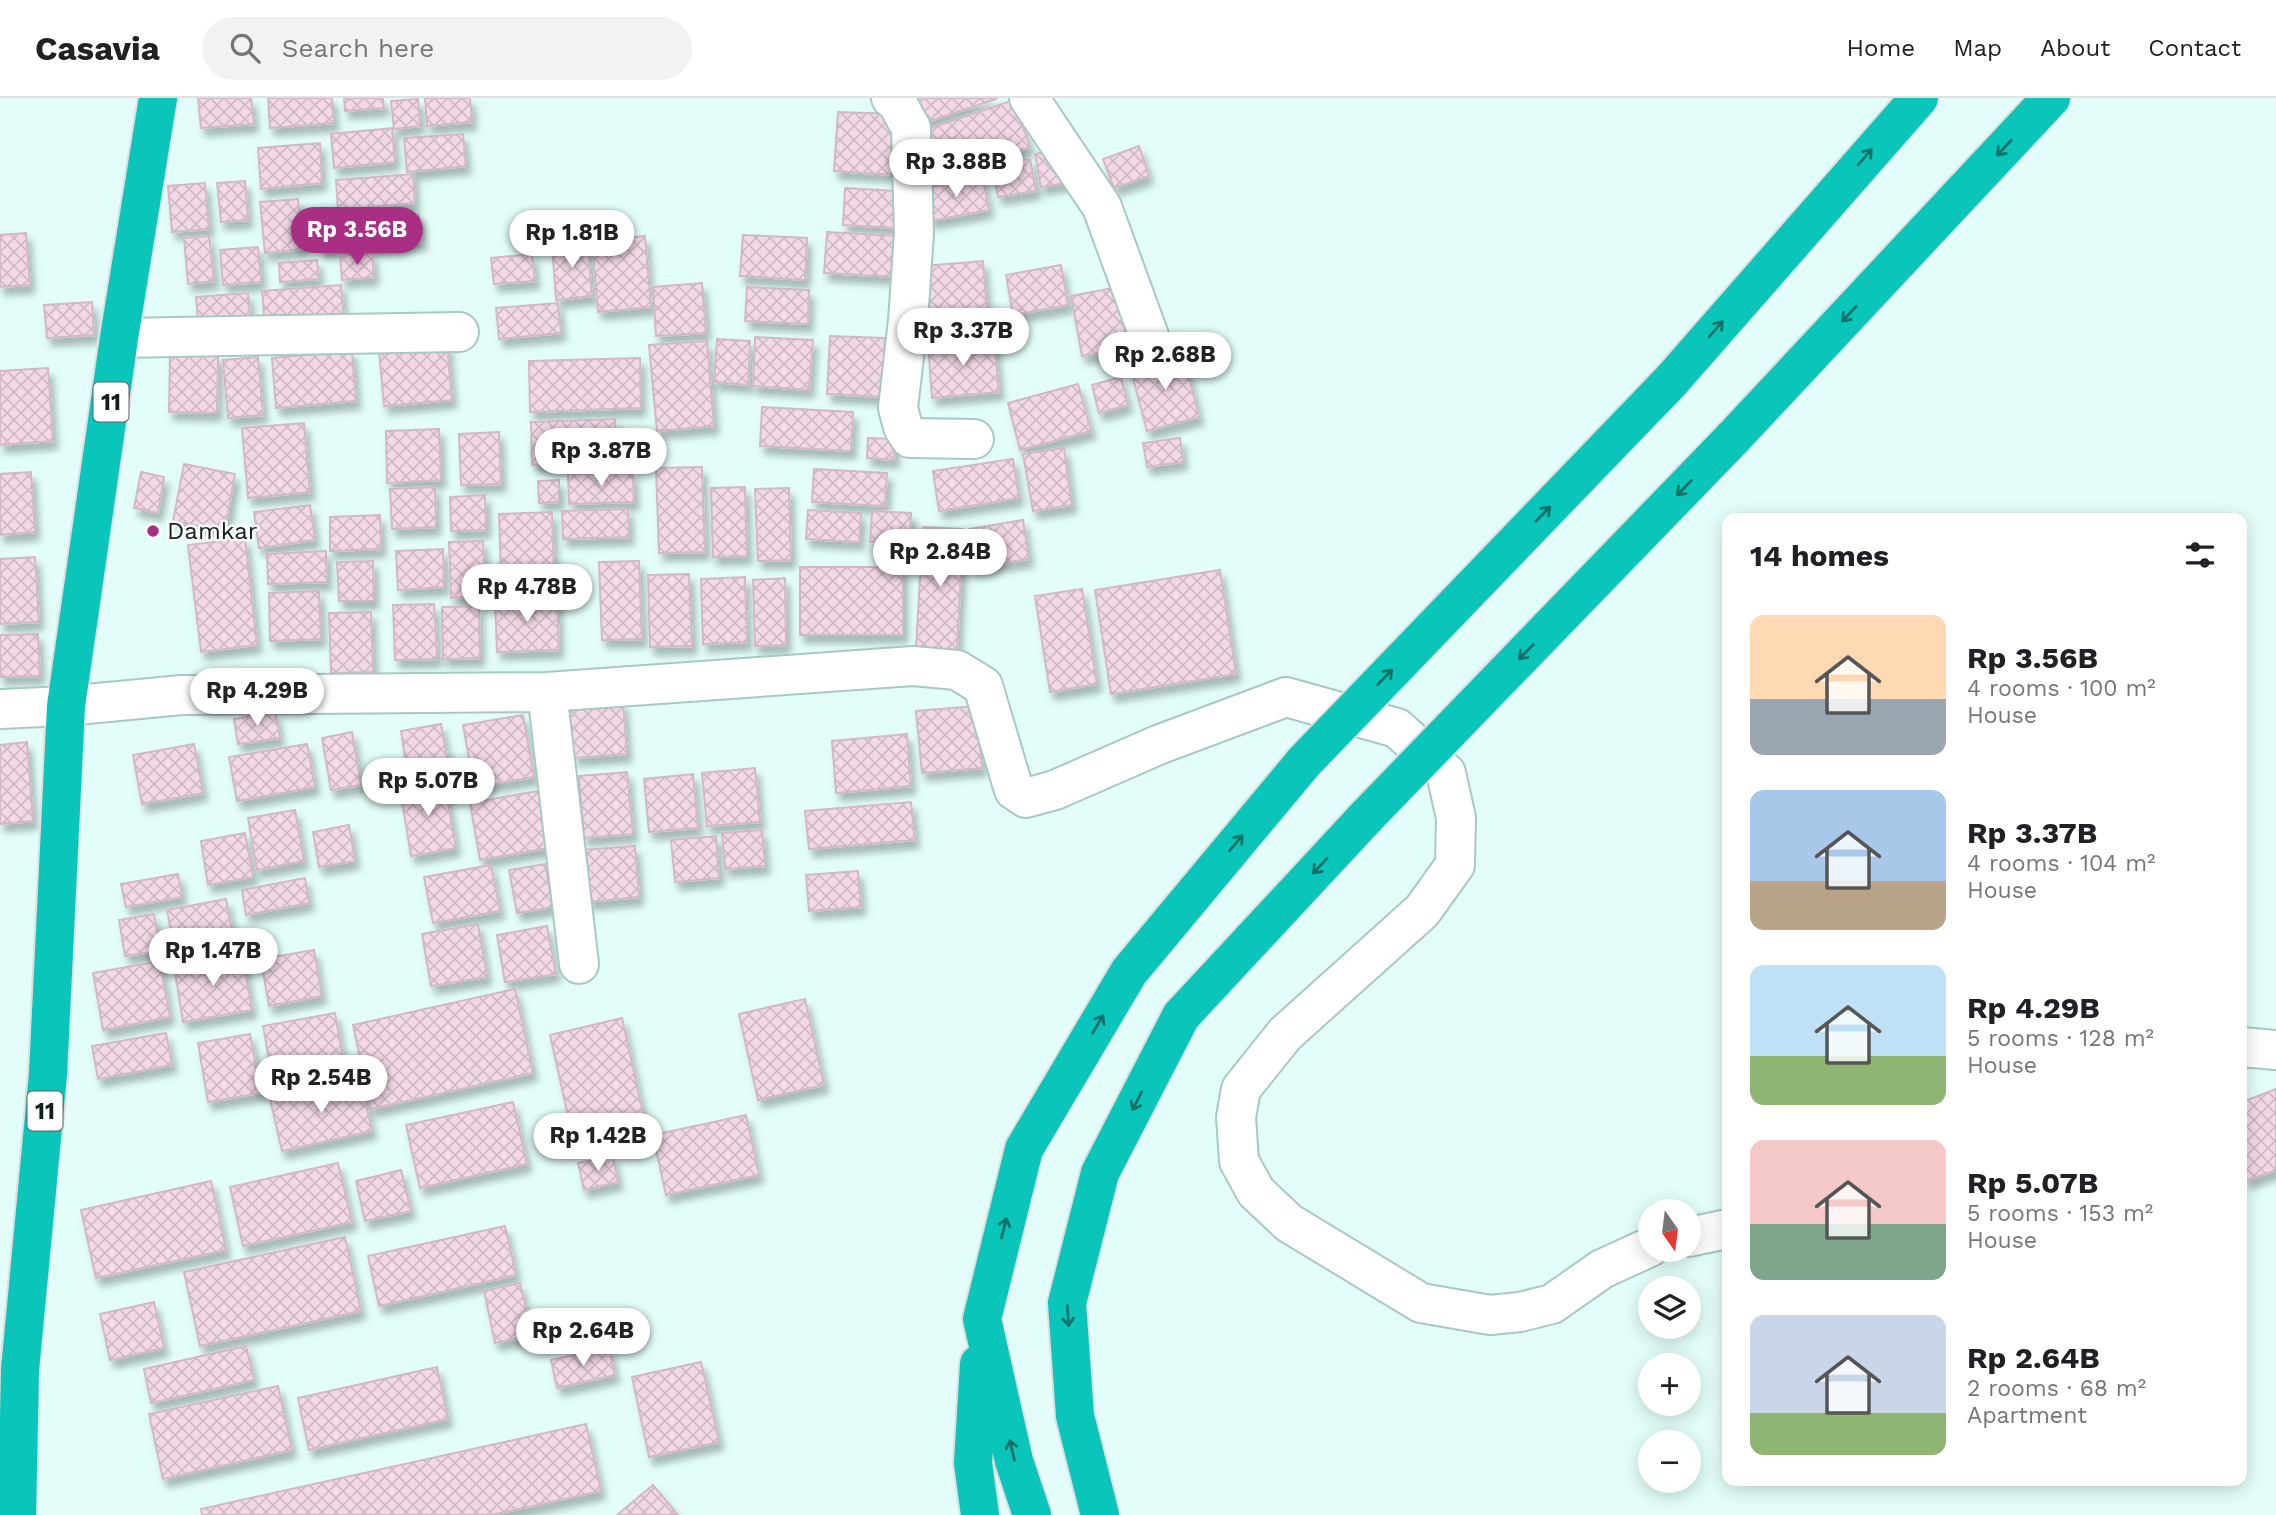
<!DOCTYPE html>
<meta charset="utf-8">
<style>
:root{--surface:#fff;--page:#f2f2f2;--text:#202124;--muted:#757577;--line:#e0e0e0;--accent:#a82f83}
body{margin:0;font-family:"Work Sans",sans-serif;background:var(--page);color:var(--text);height:100vh;display:flex;flex-direction:column;font-size:26px;white-space:nowrap}
*{box-sizing:border-box;margin:0}
p{font-size:23px;color:var(--muted)}
.icon{flex:none;width:38px;height:38px;fill:none;stroke:currentColor;stroke-width:2;stroke-linecap:round;stroke-linejoin:round}
.map{position:relative;flex:1;overflow:hidden}
.details{position:absolute;left:1722px;top:415px;width:525px;height:973px;display:flex;flex-direction:column;background:var(--surface);border-radius:14px;box-shadow:0 4px 18px #0003}
.details>*{flex:none}
.needle{width:46px;rotate:166deg}
.tools{position:absolute;left:1638px;top:1101px;display:grid;gap:14px}
.tools a{display:grid;place-items:center;width:63px;height:63px;border-radius:50%;background:var(--surface);box-shadow:0 4px 18px #0003;font-size:35px}
.price{position:absolute;translate:-50% -60px;padding:0 16px;border-radius:24px;background:#fff;color:#222;font-size:23px;line-height:46px;filter:drop-shadow(0 2px 4px #0008)}
.price::after{content:'';position:absolute;left:50%;top:42px;width:21px;height:16px;margin-left:-10px;background:inherit;clip-path:polygon(0 0,100% 0,50% 100%)}
.price.selected{background:var(--accent);color:#fff}
ul{padding:0;list-style:none}
li{display:flex;align-items:center;gap:21px;height:175px;padding:0 28px}
li span{display:grid;place-items:center;flex:none;width:196px;height:140px;border-radius:14px;color:#555}
li>.icon{margin-inline-start:auto}
span .icon{width:84px;height:84px;fill:#fffc;stroke-width:1}
li b{font-size:30px}
h2{display:flex;justify-content:space-between;align-items:center;height:84px;padding:0 28px;font-size:30px}
header{display:flex;align-items:center;gap:42px;box-sizing:border-box;height:98px;padding:0 35px;background:var(--surface);border-bottom:2px solid var(--line)}
header strong{font-size:33px}
nav{display:flex;gap:38px;margin-inline-start:auto;font-size:24px}
.search{width:490px;height:63px;background:var(--page);display:flex;align-items:center;gap:18px;box-sizing:border-box;padding:0 24px;border-radius:38px;color:var(--muted);font-size:26px}
.map>svg:first-child{display:block}
.building{fill:url(#building-cross-hatch);stroke:#d2b8c7;stroke-width:2;filter:url(#shadow)}
.lines{fill:none;stroke-linecap:round;stroke-linejoin:round}
.minor-casing{stroke:#a8c8c4;stroke-width:42}
.highway-casing{stroke:#dee0df;stroke-width:42}
.minor{stroke:#fff;stroke-width:38}
.highway{stroke:#0ac5b9;stroke-width:38}
.highway-bridge-casing{stroke:#dee0df;stroke-width:42;stroke-linecap:butt}
.highway-bridge{stroke:#0ac5b9;stroke-width:38}
.oneway{stroke:#0e726a}
.poi-dot{fill:#a82f83;stroke:#fff;stroke-width:2.5}
.labels{text-anchor:middle;dominant-baseline:central;stroke-width:5;stroke-linejoin:round;paint-order:stroke}
.shield{fill:#fff;stroke:#596260;stroke-width:2}
.shield-label{font-size:23px;font-weight:bold;fill:#121e1c}
.poi-label{font-size:24px;fill:#121e1c;stroke:#fff;text-anchor:start}
</style>
<header>
<strong>Casavia</strong>
<div class="search"><svg class="icon" aria-label="search" viewBox="0 0 24 24"><circle cx="10" cy="10" r="6"/><path d="M15 15l6 6"/></svg>Search here</div>
<nav><a>Home</a><a>Map</a><a>About</a><a>Contact</a></nav>
</header>
<div class="map">
<svg width="2276" height="1417" viewBox="0 0 2276 1417">
<defs>
<pattern id="building-cross-hatch" width="8" height="8" patternUnits="userSpaceOnUse" patternTransform="scale(1.75)"><rect width="8" height="8" fill="#f3d9e8"/><path d="M0 0l8 8M0 8l8-8" fill="none" stroke="#cfbac6"/></pattern>
<filter id="shadow"><feDropShadow dx="4.5" dy="8" stdDeviation="3.5" flood-color="#0004"/></filter>
</defs>
<rect width="100%" height="100%" fill="#e3fefa"/>
<path class="building" d="M198,0H251L254,26L201,30Z
M268,0H332L334,25L270,30Z
M344,0H383L384,10L345,13Z
M425,0H470L472,24L427,28Z
M905,0H996V1L915,28Z
M418,1L420,28L394,31L391,3Z
M1014,2L1030,49L941,79L925,32Z
M838,14L898,16L894,77L834,73Z
M392,30L395,64L334,70L331,36Z
M463,36L466,68L407,74L404,40Z
M320,45L322,85L261,91L258,50Z
M1139,48L1149,78L1114,90L1103,61Z
M1059,51L1066,85L1041,89L1035,56Z
M1030,61L1036,93L998,99L992,67Z
M413,76L415,105L338,112L336,82Z
M983,80L989,112L930,123L924,90Z
M245,83L248,122L221,124L217,85Z
M205,85L209,131L172,134L168,88Z
M845,90L897,93L895,130L843,127Z
M298,101L302,151L265,155L260,104Z
M419,116L422,144L320,153L318,124Z
M827,134L899,138L896,179L824,175Z
M26,135L30,187L0,189V137Z
M743,137L807,140L805,182L740,178Z
M209,138L214,183L188,186L184,140Z
M645,138L651,209L598,214L592,143Z
M587,142L592,198L556,202L552,145Z
M258,149L261,184L223,187L220,152Z
M372,155L374,179L342,182L340,158Z
M532,156L535,183L494,186L491,160Z
M317,162L319,181L280,184L279,165Z
M983,163L988,227L928,232L923,168Z
M1061,167L1068,207L1013,217L1006,177Z
M702,185L706,235L656,238L653,189Z
M341,187L344,223L265,230L262,193Z
M1129,187L1140,247L1082,258L1071,198Z
M747,189L809,192L808,226L745,223Z
M248,195L251,230L199,234L196,199Z
M92,204L94,237L47,240L44,207Z
M558,205L561,235L499,241L496,210Z
M830,238L885,240L882,299L827,296Z
M755,239L813,242L809,292L753,288Z
M994,240L999,294L932,300L928,245Z
M717,241L750,243L748,287L714,284Z
M707,243L714,328L657,333L649,247Z
M447,245L452,302L384,308L379,252Z
M352,253L356,303L276,310L272,260Z
M1183,255L1199,319L1147,333L1130,269Z
M170,256L218,257L217,315L169,314Z
M258,259L263,317L228,320L223,262Z
M640,260L641,310L530,314L529,263Z
M48,270L53,343L0,347V273Z
M1121,279L1128,307L1099,315L1092,287Z
M1078,286L1091,333L1020,352L1008,305Z
M762,309L853,314L851,353L760,348Z
M615,321L616,363L532,367L531,324Z
M304,325L310,394L248,400L242,330Z
M439,331L441,382L387,385L386,333Z
M499,334L501,386L461,387L459,336Z
M868,340L895,341L894,362L867,360Z
M1180,340L1183,364L1147,369L1143,345Z
M1064,350L1072,407L1033,413L1023,356Z
M1013,361L1019,400L939,413L933,373Z
M184,366L235,376L225,433L173,423Z
M702,369L705,454L659,455L656,370Z
M814,371L887,375L885,408L812,404Z
M31,374L35,434L0,437V376Z
M141,374L164,379L158,415L134,410Z
M633,374L634,404L569,406L568,376Z
M559,382V404L539,405L538,383Z
M435,389L436,429L392,431L390,391Z
M745,389L747,458L713,459L711,390Z
M789,390L791,462L758,463L755,391Z
M485,397L486,432L451,433L450,399Z
M310,407L315,442L259,450L254,414Z
M628,411L629,439L563,441L562,413Z
M808,412L861,415L859,444L806,441Z
M872,413L911,415L910,446L870,444Z
M552,414L554,475L501,477L499,416Z
M380,417L381,451L330,453V419Z
M1023,422L1029,461L974,469L969,431Z
M923,429L963,431L957,552L916,550Z
M245,440L257,547L201,554L188,447Z
M483,443L485,498L451,500L449,444Z
M443,451L444,489L398,492L396,453Z
M326,453L327,484L268,486L267,456Z
M35,459L39,524L0,526V461Z
M373,463L374,503H339L337,464Z
M639,463L642,541L602,542L599,464Z
M800,469H903V537H800Z
M1220,472L1236,576L1111,596L1095,492Z
M689,476L692,548L650,549L648,477Z
M745,479L747,544L703,546L701,481Z
M785,480L786,547L755,548L753,482Z
M1082,491L1097,586L1050,594L1035,498Z
M319,493L321,541L270,543L269,495Z
M557,498L559,552L497,554L495,500Z
M434,506L437,561L395,562L393,507Z
M479,508L480,560L443,561L442,509Z
M371,514L373,574L331,575L329,515Z
M38,536L40,578L0,579V537Z
M623,604L627,656L574,660L569,609Z
M976,608L982,670L922,675L916,613Z
M275,614L280,640L238,646L234,621Z
M523,617L534,679L474,689L463,627Z
M441,626L448,664L407,671L401,633Z
M352,634L361,687L331,692L322,640Z
M907,636L911,688L836,695L832,643Z
M27,644L33,723L0,726V647Z
M194,646L203,695L142,706L133,657Z
M307,646L315,689L237,703L229,659Z
M755,670L760,724L707,728L702,675Z
M627,674L633,736L584,740L579,678Z
M693,676L698,730L649,734L644,681Z
M444,682L456,750L411,758L400,691Z
M538,693L548,750L480,762L470,705Z
M911,704L915,742L809,751L805,713Z
M295,712L304,763L257,772L248,720Z
M349,727L355,763L319,769L313,734Z
M762,732L765,768L725,771L722,735Z
M245,735L253,779L208,787L201,743Z
M716,738L719,780L675,784L671,742Z
M635,748L639,799L587,804L582,752Z
M545,766L553,809L517,815L509,772Z
M491,767L500,813L433,825L424,779Z
M858,773L861,809L809,813L806,777Z
M178,776L182,799L126,809L121,786Z
M305,780L309,805L246,817L242,792Z
M226,801L235,849L176,859L167,812Z
M154,816L160,853L125,858L119,822Z
M478,826L487,879L431,888L422,836Z
M547,828L556,876L505,884L497,837Z
M314,852L322,898L269,908L261,861Z
M242,855L252,912L183,924L174,868Z
M160,863L170,919L103,932L93,875Z
M515,891L533,975L371,1011L353,927Z
M805,901L824,987L758,1002L739,916Z
M335,915L345,971L273,983L263,928Z
M622,920L645,1025L573,1040L550,937Z
M166,935L172,967L98,981L92,948Z
M250,936L261,995L208,1004L198,945Z
M360,981L372,1033L282,1053L270,1001Z
M2276,991V1072L2246,1083L2242,1071V1004Z
M513,1004L527,1066L420,1090L406,1027Z
M746,1017L759,1077L666,1097L653,1037Z
M613,1058L618,1084L584,1092L578,1065Z
M338,1065L352,1124L243,1148L230,1089Z
M401,1072L411,1113L365,1123L356,1083Z
M211,1083L226,1152L96,1180L81,1112Z
M505,1128L516,1177L379,1208L368,1158Z
M345,1139L361,1213L200,1248L184,1174Z
M520,1185L532,1237L495,1245L484,1193Z
M154,1204L164,1250L110,1262L100,1216Z
M246,1248L254,1282L151,1305L144,1271Z
M609,1249L615,1277L557,1290L551,1262Z
M701,1264L719,1344L649,1359L632,1279Z
M437,1269L448,1321L309,1352L298,1300Z
M278,1288L292,1352L163,1381L149,1316Z
M586,1326L601,1393L491,1417H202L201,1411Z
M653,1387L678,1417H617Z"/>
<g class="lines">
<g class="minor-casing">
<path id="minor" d="M891,0L895,1L911,30L914,135L908,223L898,310L903,329L910,340L974,341
M1029,0L1102,109L1149,238
M119,240L459,234
M547,594L579,866
M0,611L66,608L182,597L547,594L913,568L957,572L983,588L1014,692L1026,700L1055,692L1158,647L1286,599L1397,630L1446,675L1456,720L1455,767L1422,813L1285,936L1241,991L1236,1019L1239,1063L1256,1094L1289,1125L1421,1205L1490,1217L1520,1214L1552,1206L1602,1171L1650,1149
M2242,949L2276,952
M1689,1139L1727,1131"/>
</g>
<g class="highway-casing">
<path id="highway" d="M1671,283L1919,0
M1732,341L2051,0
M979,1266L973,1365L980,1417
M17,1417L20,1272L48,976L66,608L119,240L158,0
M1032,1417L1014,1363L982,1221L1024,1051L1129,874L1304,664
M1100,1417L1075,1318L1067,1205L1100,1075L1181,918L1367,718"/>
</g>
<use href="#minor" class="minor"/>
<use href="#highway" class="highway"/>
<g class="highway-bridge-casing">
<path id="highway-bridge" d="M1304,664L1671,283
M1367,718L1732,341"/>
</g>
<use href="#highway-bridge" class="highway-bridge"/>
</g>
<defs><path id="oneway-shaft" d="M-6 0H5M1.5-3L5.5 0L1.5 3" fill="none" stroke-width="1.6" stroke-linecap="round" stroke-linejoin="round" transform="scale(1.75)"/></defs>
<g class="oneway">
<use href="#oneway-shaft" transform="translate(2004 50) rotate(133)"/>
<use href="#oneway-shaft" transform="translate(1865 59) rotate(-49)"/>
<use href="#oneway-shaft" transform="translate(1849 216) rotate(133)"/>
<use href="#oneway-shaft" transform="translate(1716 231) rotate(-49)"/>
<use href="#oneway-shaft" transform="translate(1684 390) rotate(134)"/>
<use href="#oneway-shaft" transform="translate(1543 416) rotate(-46)"/>
<use href="#oneway-shaft" transform="translate(1526 554) rotate(134)"/>
<use href="#oneway-shaft" transform="translate(1385 579) rotate(-46)"/>
<use href="#oneway-shaft" transform="translate(1236 745) rotate(-50)"/>
<use href="#oneway-shaft" transform="translate(1320 768) rotate(133)"/>
<use href="#oneway-shaft" transform="translate(1098 926) rotate(-59)"/>
<use href="#oneway-shaft" transform="translate(1137 1003) rotate(117)"/>
<use href="#oneway-shaft" transform="translate(1004 1130) rotate(-76)"/>
<use href="#oneway-shaft" transform="translate(1068 1218) rotate(86)"/>
<use href="#oneway-shaft" transform="translate(1012 1352) rotate(-103)"/>
</g>
<circle class="poi-dot" cx="153" cy="433" r="7"/>
<g class="labels">
<g class="shield">
<rect x="93.5" y="284.5" width="35" height="39" rx="5"/>
<rect x="27.5" y="993.5" width="35" height="39" rx="5"/>
</g>
<g class="shield-label">
<text x="111" y="304">11</text>
<text x="45" y="1013">11</text>
</g>
<g class="poi-label">
<text x="167" y="433">Damkar</text>
</g>
</g>
</svg>
<div class="tools">
<a><svg class="needle" viewBox="-14 -14 28 28"><path d="M0-13l5 13h-10z" fill="#e53935"/><path d="M0 13l5-13h-10z" fill="#757577"/></svg></a>
<a><svg class="icon" aria-label="layers" viewBox="0 0 24 24"><path d="M12 4l9 5-9 5-9-5zM3 14l9 5 9-5"/></svg></a>
<a>+</a>
<a>−</a>
</div>
<b class="price" style="left:956px;top:101px">Rp 3.88B</b>
<b class="price selected" style="left:357px;top:169px">Rp 3.56B</b>
<b class="price" style="left:572px;top:172px">Rp 1.81B</b>
<b class="price" style="left:963px;top:270px">Rp 3.37B</b>
<b class="price" style="left:1165px;top:294px">Rp 2.68B</b>
<b class="price" style="left:601px;top:390px">Rp 3.87B</b>
<b class="price" style="left:940px;top:491px">Rp 2.84B</b>
<b class="price" style="left:527px;top:526px">Rp 4.78B</b>
<b class="price" style="left:257px;top:630px">Rp 4.29B</b>
<b class="price" style="left:428px;top:720px">Rp 5.07B</b>
<b class="price" style="left:213px;top:890px">Rp 1.47B</b>
<b class="price" style="left:321px;top:1017px">Rp 2.54B</b>
<b class="price" style="left:598px;top:1075px">Rp 1.42B</b>
<b class="price" style="left:583px;top:1270px">Rp 2.64B</b>
<section class="details">
<h2>14 homes<svg class="icon" aria-label="filters" viewBox="0 0 24 24"><path d="M4 7h16M4 17h16"/><circle cx="9" cy="7" r="2"/><circle cx="15" cy="17" r="2"/></svg></h2>
<ul>
<li><span style="background:linear-gradient(#ffd9b3 60%,#9aa5b1 0)"><svg class="icon" aria-label="home" viewBox="0 0 24 24"><path d="M3 11l9-7 9 7M6 9v11h12V9"/></svg></span><div><b>Rp 3.56B</b><p>4 rooms · 100 m²</p><p>House</p></div></li>
<li><span style="background:linear-gradient(#a9c7e8 65%,#b9a48a 0)"><svg class="icon" aria-label="home" viewBox="0 0 24 24"><path d="M3 11l9-7 9 7M6 9v11h12V9"/></svg></span><div><b>Rp 3.37B</b><p>4 rooms · 104 m²</p><p>House</p></div></li>
<li><span style="background:linear-gradient(#bfe0f5 65%,#8fb573 0)"><svg class="icon" aria-label="home" viewBox="0 0 24 24"><path d="M3 11l9-7 9 7M6 9v11h12V9"/></svg></span><div><b>Rp 4.29B</b><p>5 rooms · 128 m²</p><p>House</p></div></li>
<li><span style="background:linear-gradient(#f6c9c9 60%,#7fa58c 0)"><svg class="icon" aria-label="home" viewBox="0 0 24 24"><path d="M3 11l9-7 9 7M6 9v11h12V9"/></svg></span><div><b>Rp 5.07B</b><p>5 rooms · 153 m²</p><p>House</p></div></li>
<li><span style="background:linear-gradient(#c9d6e8 70%,#8fb573 0)"><svg class="icon" aria-label="home" viewBox="0 0 24 24"><path d="M3 11l9-7 9 7M6 9v11h12V9"/></svg></span><div><b>Rp 2.64B</b><p>2 rooms · 68 m²</p><p>Apartment</p></div></li>
</ul>
</section>
</div>
